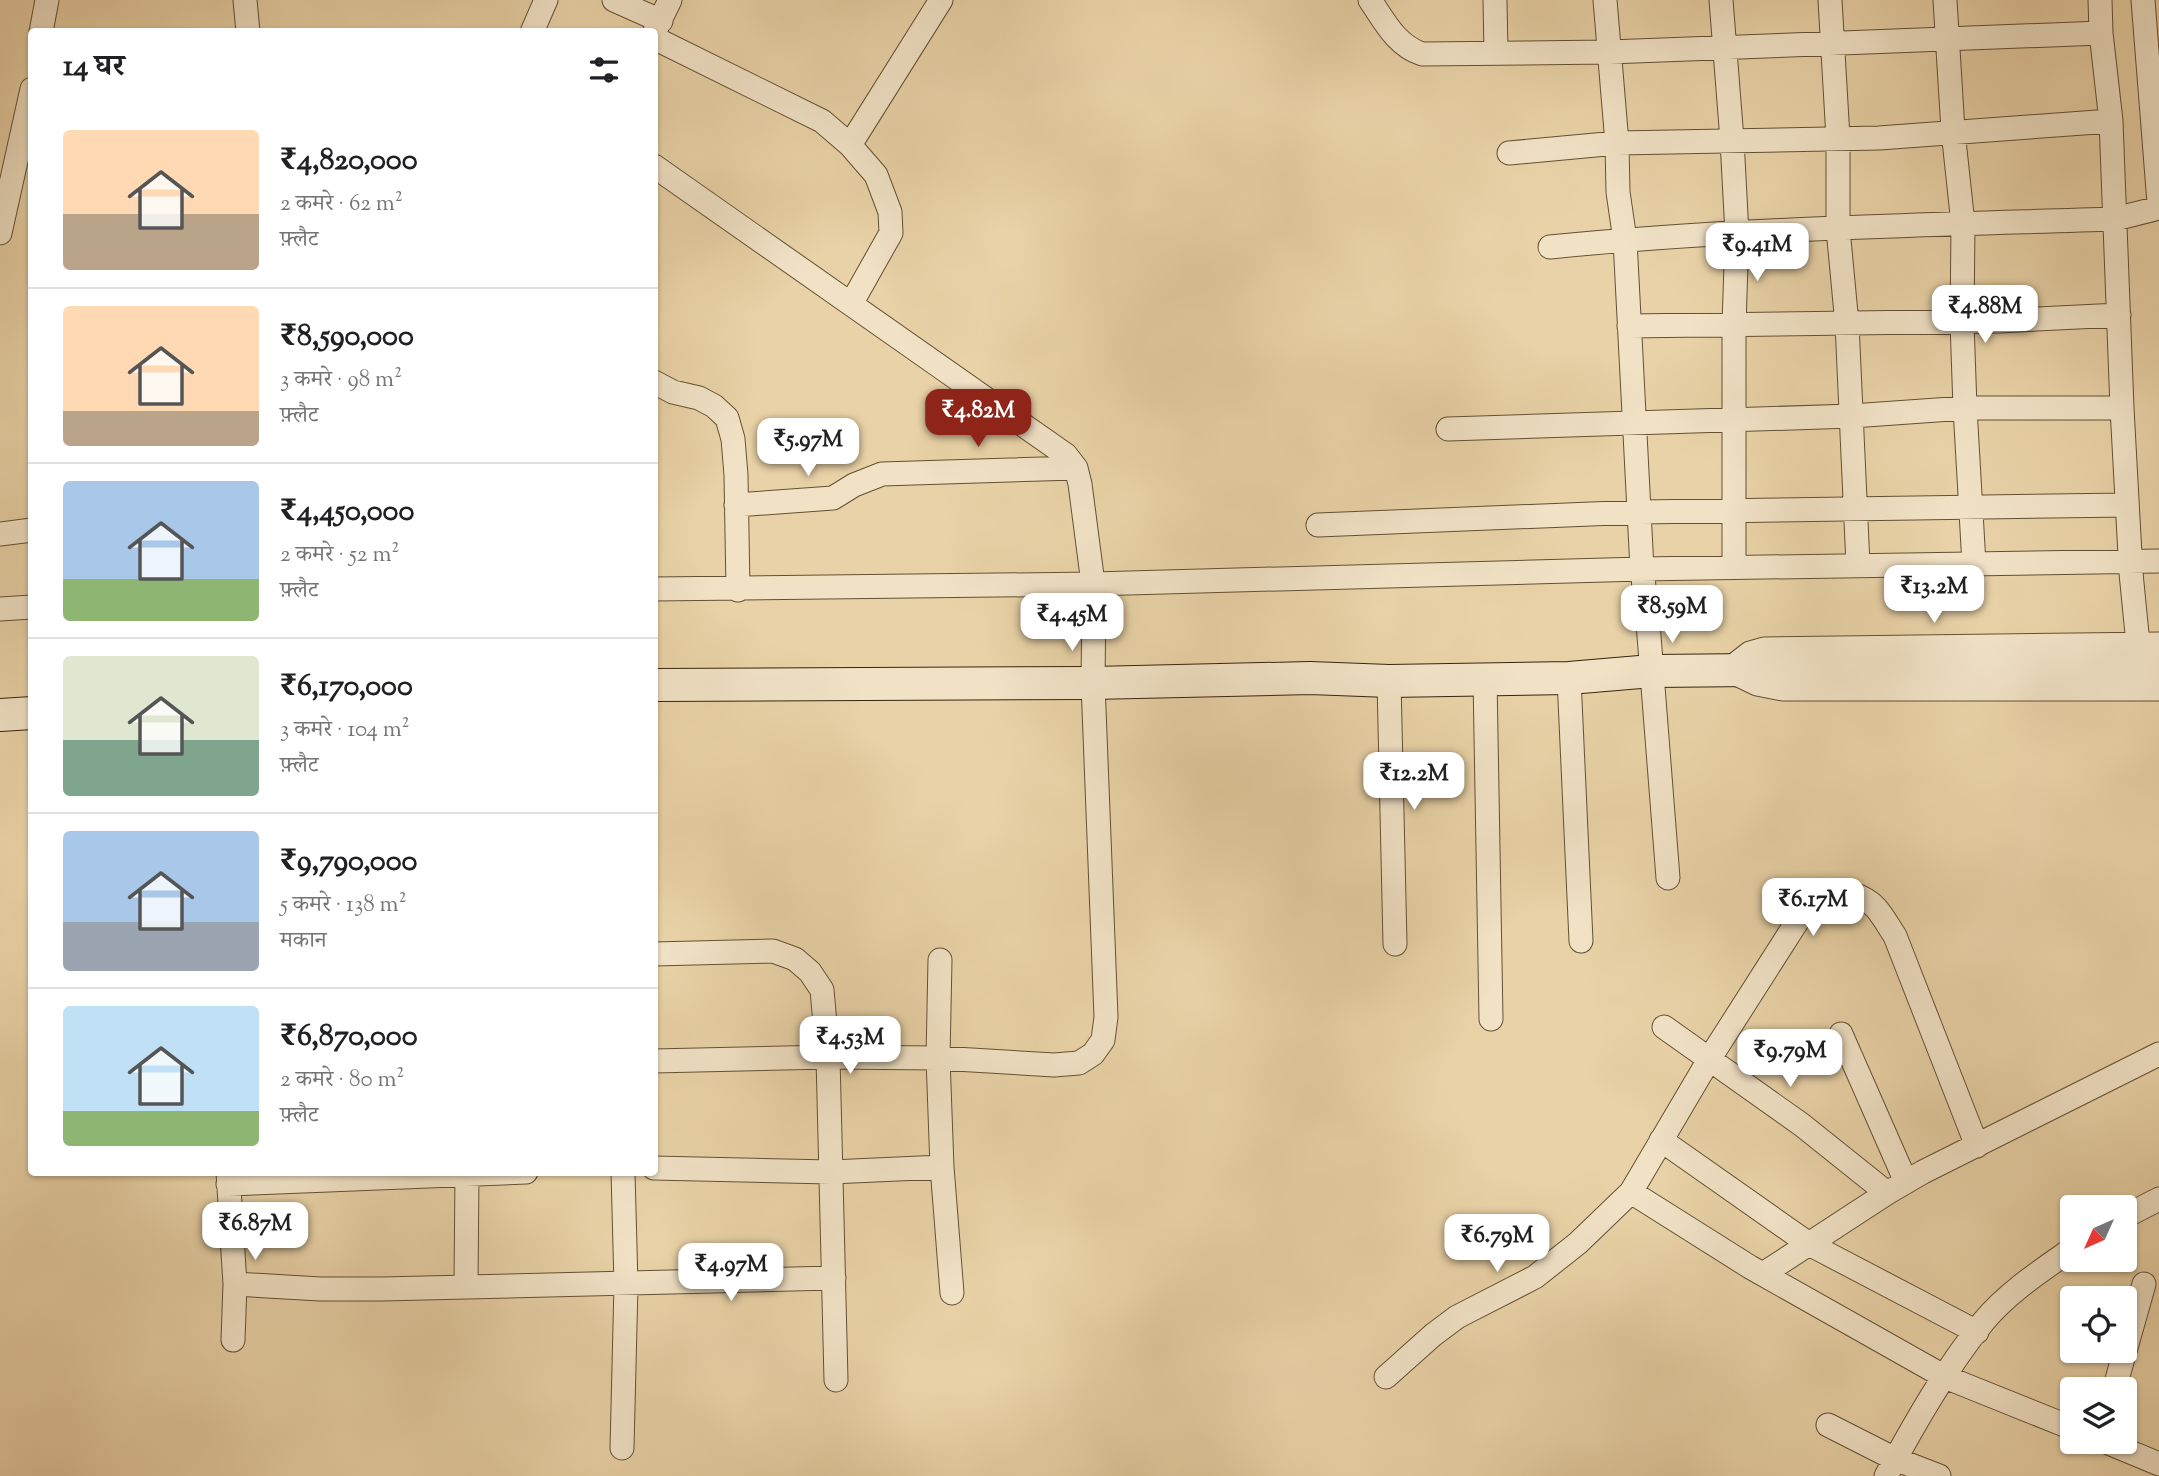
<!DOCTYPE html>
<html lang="hi">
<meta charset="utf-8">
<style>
:root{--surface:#fff;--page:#f2f2f2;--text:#202124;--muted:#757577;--line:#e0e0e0;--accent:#8f2418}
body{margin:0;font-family:"Sorts Mill Goudy","Noto Serif Devanagari",serif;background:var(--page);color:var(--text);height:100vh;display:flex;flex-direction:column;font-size:26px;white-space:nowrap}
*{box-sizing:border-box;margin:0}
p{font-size:23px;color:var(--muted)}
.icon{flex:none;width:38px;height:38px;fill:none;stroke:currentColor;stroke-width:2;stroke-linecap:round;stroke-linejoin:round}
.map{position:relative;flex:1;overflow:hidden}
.panel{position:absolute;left:28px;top:28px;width:630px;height:1148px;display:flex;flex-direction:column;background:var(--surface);border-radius:7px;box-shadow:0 2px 5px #0004}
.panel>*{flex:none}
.needle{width:46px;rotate:225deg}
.fabs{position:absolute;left:2060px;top:1195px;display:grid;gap:14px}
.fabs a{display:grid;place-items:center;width:77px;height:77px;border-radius:7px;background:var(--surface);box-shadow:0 2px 5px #0004;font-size:35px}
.price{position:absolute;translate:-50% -60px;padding:0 16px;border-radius:14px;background:#fff;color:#222;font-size:23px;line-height:46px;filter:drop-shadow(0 2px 4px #0008)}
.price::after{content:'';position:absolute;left:50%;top:42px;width:21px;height:16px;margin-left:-10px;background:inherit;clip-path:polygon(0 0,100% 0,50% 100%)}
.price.on{background:var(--accent);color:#fff}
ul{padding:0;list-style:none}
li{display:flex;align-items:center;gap:21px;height:175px;padding:0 35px}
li+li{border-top:2px solid var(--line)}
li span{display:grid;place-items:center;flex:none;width:196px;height:140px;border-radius:7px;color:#555}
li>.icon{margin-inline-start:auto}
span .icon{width:84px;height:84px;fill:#fffc;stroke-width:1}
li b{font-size:30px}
h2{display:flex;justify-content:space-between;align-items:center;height:84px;padding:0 35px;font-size:30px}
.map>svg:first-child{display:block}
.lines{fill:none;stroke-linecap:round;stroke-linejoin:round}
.street-casing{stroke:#635034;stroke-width:25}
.secondary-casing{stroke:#36240e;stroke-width:34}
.street{stroke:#f1e2c6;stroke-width:23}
.secondary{stroke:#f1e2c6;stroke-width:32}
</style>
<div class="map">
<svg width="2159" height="1476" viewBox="0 0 2159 1476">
<rect width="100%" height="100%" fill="#e9d2a7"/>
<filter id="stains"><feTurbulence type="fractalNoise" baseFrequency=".00286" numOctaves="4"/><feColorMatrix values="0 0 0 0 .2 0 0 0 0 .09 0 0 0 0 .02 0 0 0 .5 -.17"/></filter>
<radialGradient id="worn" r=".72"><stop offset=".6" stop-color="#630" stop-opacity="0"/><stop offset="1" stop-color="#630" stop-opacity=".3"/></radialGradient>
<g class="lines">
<g class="street-casing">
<path id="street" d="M245,0L248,32
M614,0L661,21
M1370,0C1385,22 1396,45 1422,54L1609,52L2101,33
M1495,0L1496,53
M1605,0L1617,143L1618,192L1625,240L1642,569L1648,623L1668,878
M1721,0L1732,140L1737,234L1734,325V567
M1830,0L1838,138V229L1847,324L1858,565
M1945,0L1953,131L1963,224L1962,322L1965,408L1974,564
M2100,0L2101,33L2111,121L2122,408L2131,573L2138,644
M2143,0L2159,203
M41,32L47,0
M532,32L546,0
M654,33L670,0
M654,38L822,121L850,145L876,175L890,212L891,233L851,304
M850,145L941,0
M1509,153L1617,143L1879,138L2111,121
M654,166L1066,455L1076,468L1080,484L1094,591L1093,683L1106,1017L1103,1040L1093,1054L1079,1063L1054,1065L938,1058L828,1057L654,1061
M0,233L32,89
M1550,247C1737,228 1927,225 2115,219L2159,208
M1629,326L1999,321L2119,315
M654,382L673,392L699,398L714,406L727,418L733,439L736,475L738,590
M1448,429L1852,416L1965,408H2122
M736,505L833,498L854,485L882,474L1076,468
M1318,525L1640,512L2127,505
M0,534L32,530
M654,589L1093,584L1642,569L2159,561
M0,609L32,607
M2159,644L1764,649L1750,653L1728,670L1757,684L1783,689H2159
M1485,678L1491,1019
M1569,678L1581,941
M1389,681L1395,944
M654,954L773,951L795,959L810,972L822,990L828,1057L836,1380
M940,960L938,1058L942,1167L952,1293
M1664,1027L1802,1125L1887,1193
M1841,1034L1906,1182
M1661,1140L1809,1244L1977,1332
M654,1168L831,1172L942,1167
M228,1172L235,1284L233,1340
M228,1184L526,1172
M1631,1192L1750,1267L1945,1377L2072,1428
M2124,1217L2159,1199
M1763,1274L1887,1193L1923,1172L2159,1054
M235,1284L320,1289H382L834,1278
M466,1286L467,1172
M1386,1377L1433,1335L1457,1317L1535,1277L1578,1243L1631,1192L1710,1058L1800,917C1806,909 1814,897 1824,893C1841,888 1864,895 1876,908C1883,916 1889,927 1895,936L1977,1146
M2114,1390L2144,1284
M1828,1425L1895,1459L1939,1476
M2106,1442L2159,1464
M622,1448L626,1285L623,1172
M1886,1476C1915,1423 1946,1368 1984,1321C2007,1293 2042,1270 2072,1249"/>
</g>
<g class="secondary-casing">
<path id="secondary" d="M654,685L1093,683L1310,678L1389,681L1569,678L1652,671L2159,666
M0,715L32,713"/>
</g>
<use href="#street" class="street"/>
<use href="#secondary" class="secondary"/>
</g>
<rect width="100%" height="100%" filter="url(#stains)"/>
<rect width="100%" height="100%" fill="url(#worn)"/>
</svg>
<div class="fabs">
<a><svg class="needle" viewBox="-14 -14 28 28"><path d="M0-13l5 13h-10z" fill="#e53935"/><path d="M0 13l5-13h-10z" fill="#757577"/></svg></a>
<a><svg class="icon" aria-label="locate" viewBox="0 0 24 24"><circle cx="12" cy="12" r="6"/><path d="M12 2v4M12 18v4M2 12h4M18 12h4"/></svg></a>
<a><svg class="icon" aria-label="layers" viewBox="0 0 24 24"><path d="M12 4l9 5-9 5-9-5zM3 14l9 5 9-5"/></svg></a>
</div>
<b class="price" style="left:1757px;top:283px">₹9.41M</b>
<b class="price" style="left:1985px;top:345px">₹4.88M</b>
<b class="price on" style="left:978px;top:449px">₹4.82M</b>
<b class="price" style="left:808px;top:478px">₹5.97M</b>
<b class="price" style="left:1934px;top:625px">₹13.2M</b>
<b class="price" style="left:1672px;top:645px">₹8.59M</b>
<b class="price" style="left:1072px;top:653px">₹4.45M</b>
<b class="price" style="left:1414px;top:812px">₹12.2M</b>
<b class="price" style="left:1813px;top:938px">₹6.17M</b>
<b class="price" style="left:850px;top:1076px">₹4.53M</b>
<b class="price" style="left:1790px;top:1089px">₹9.79M</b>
<b class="price" style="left:255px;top:1262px">₹6.87M</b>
<b class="price" style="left:1497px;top:1274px">₹6.79M</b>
<b class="price" style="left:731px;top:1303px">₹4.97M</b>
<section class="panel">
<h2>14 घर<svg class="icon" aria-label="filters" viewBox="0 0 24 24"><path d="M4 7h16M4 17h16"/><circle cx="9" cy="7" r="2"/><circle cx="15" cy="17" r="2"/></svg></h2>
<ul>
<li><span style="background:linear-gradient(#ffd9b3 60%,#b9a48a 0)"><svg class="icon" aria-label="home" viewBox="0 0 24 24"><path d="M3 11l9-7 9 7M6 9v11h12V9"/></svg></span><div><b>₹4,820,000</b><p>2 कमरे · 62 m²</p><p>फ़्लैट</p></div></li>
<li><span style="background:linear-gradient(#ffd9b3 75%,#b9a48a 0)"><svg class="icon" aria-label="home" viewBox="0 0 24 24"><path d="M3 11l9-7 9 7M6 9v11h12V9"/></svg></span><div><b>₹8,590,000</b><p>3 कमरे · 98 m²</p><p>फ़्लैट</p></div></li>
<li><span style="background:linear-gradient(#a9c7e8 70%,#8fb573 0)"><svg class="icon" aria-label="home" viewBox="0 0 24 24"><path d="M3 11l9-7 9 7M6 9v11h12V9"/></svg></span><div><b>₹4,450,000</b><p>2 कमरे · 52 m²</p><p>फ़्लैट</p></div></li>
<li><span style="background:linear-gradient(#dfe7d0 60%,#7fa58c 0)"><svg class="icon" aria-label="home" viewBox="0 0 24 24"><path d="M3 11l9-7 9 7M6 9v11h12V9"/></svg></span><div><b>₹6,170,000</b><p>3 कमरे · 104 m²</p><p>फ़्लैट</p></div></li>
<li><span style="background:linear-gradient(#a9c7e8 65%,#9aa5b1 0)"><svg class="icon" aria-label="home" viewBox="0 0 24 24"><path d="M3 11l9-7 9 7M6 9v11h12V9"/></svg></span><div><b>₹9,790,000</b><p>5 कमरे · 138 m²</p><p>मकान</p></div></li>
<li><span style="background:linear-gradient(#bfe0f5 75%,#8fb573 0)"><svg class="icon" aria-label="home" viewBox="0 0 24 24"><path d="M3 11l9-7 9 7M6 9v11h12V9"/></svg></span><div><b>₹6,870,000</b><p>2 कमरे · 80 m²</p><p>फ़्लैट</p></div></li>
</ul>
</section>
</div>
